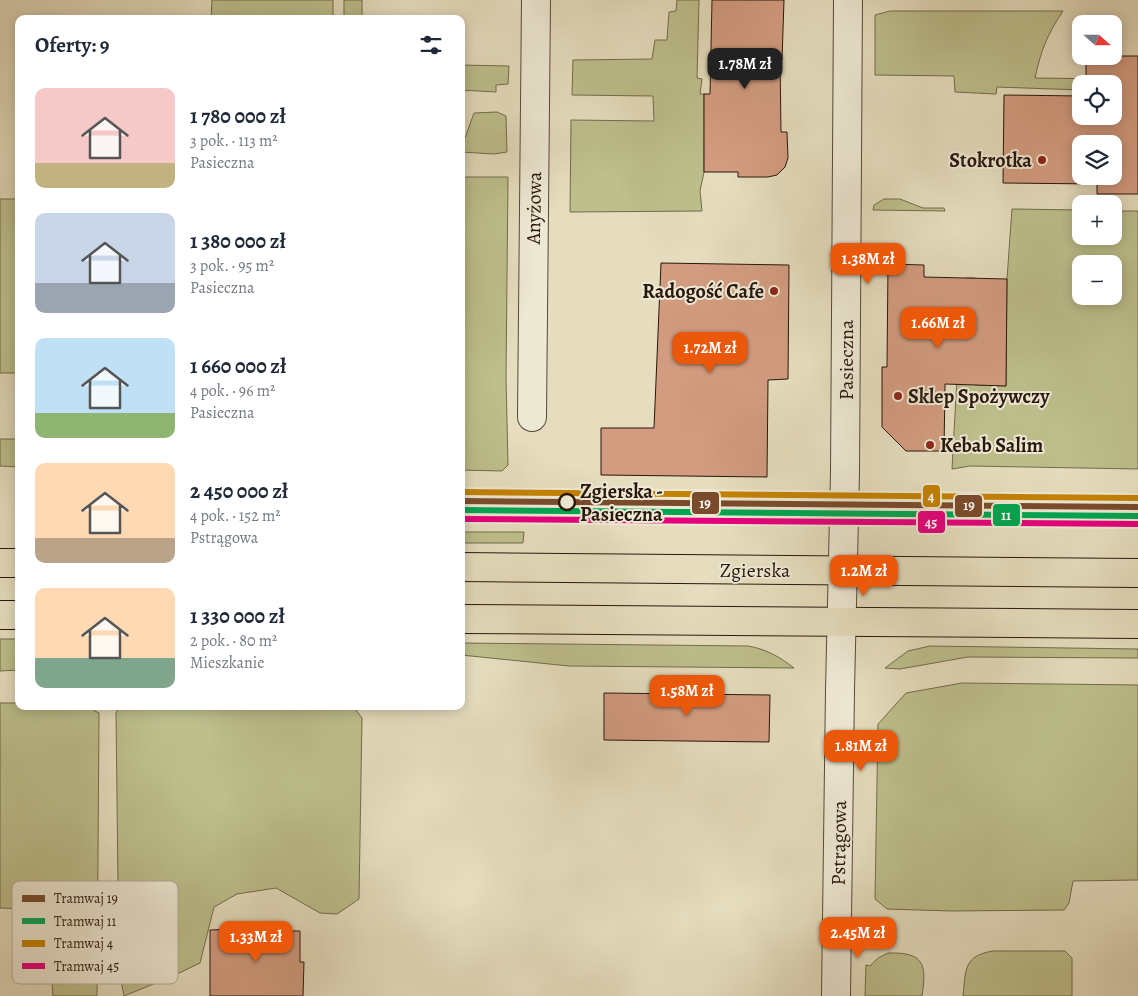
<!DOCTYPE html>
<html lang="pl">
<meta charset="utf-8">
<style>
:root{--surface:#fff;--page:#f6f6f7;--text:#1f2937;--muted:#747a83;--accent:#ea580c}
body{margin:0;font-family:Alegreya,serif;background:var(--page);color:var(--text);height:100vh;display:flex;flex-direction:column;font-size:19px;white-space:nowrap}
*{box-sizing:border-box;margin:0}
p{font-size:16px;color:var(--muted)}
.icon{flex:none;width:28px;height:28px;fill:none;stroke:currentColor;stroke-width:2;stroke-linecap:round;stroke-linejoin:round}
.map{position:relative;flex:1;overflow:hidden}
.sheet{position:absolute;left:15px;top:15px;width:450px;height:695px;display:flex;flex-direction:column;background:var(--surface);border-radius:10px;box-shadow:0 2px 12px #0003}
.sheet>*{flex:none}
.needle{width:32px;rotate:111deg}
.fabs{position:absolute;left:1072px;top:15px;display:grid;gap:10px}
.fabs a{display:grid;place-items:center;width:50px;height:50px;border-radius:10px;background:var(--surface);box-shadow:0 2px 12px #0003;font-size:25px}
.price{position:absolute;translate:-50% -42px;padding:0 11px;border-radius:10px;background:var(--accent);color:#fff;font-size:16px;line-height:32px;filter:drop-shadow(0 1px 2px #0008)}
.price::after{content:'';position:absolute;left:50%;top:30px;width:15px;height:11px;margin-left:-8px;background:inherit;clip-path:polygon(0 0,100% 0,50% 100%)}
.price.current{background:#222;color:#fff}
ul{padding:0;list-style:none}
li{display:flex;align-items:center;gap:15px;height:125px;padding:0 20px}
li span{display:grid;place-items:center;flex:none;width:140px;height:100px;border-radius:10px;color:#555}
li>.icon{margin-inline-start:auto}
span .icon{width:60px;height:60px;fill:#fffc;stroke-width:1}
li b{font-size:21px}
h2{display:flex;justify-content:space-between;align-items:center;height:60px;padding:0 20px;font-size:21px}
.map>svg:first-child{display:block}
.green{fill:#bdbf8c;stroke:#736b4c;fill-rule:evenodd}
.building{fill:#d39c80;stroke:#29170d;fill-rule:evenodd}
.lines{fill:none;stroke-linecap:round;stroke-linejoin:round}
.street-casing{stroke:#584839;stroke-width:30}
.primary-casing{stroke:#29170d;stroke-width:30}
.street{stroke:#eee9d5;stroke-width:28}
.primary{stroke:#e5ddbe;stroke-width:28}
.tram-1-casing{stroke:#eee9d5;stroke-width:10}
.tram-2-casing{stroke:#eee9d5;stroke-width:10}
.tram-3-casing{stroke:#eee9d5;stroke-width:10}
.tram-4-casing{stroke:#eee9d5;stroke-width:10}
.tram-1{stroke:#7a4b2a;stroke-width:6}
.tram-2{stroke:#00a651;stroke-width:6}
.tram-3{stroke:#c48203;stroke-width:6}
.tram-4{stroke:#e5007d;stroke-width:6}
.poi-dot{fill:#8f2418;stroke:#eee9d5;stroke-width:2}
.stop-dot{fill:#eee9d5;stroke:#29170d;stroke-width:2.5}
.labels{text-anchor:middle;dominant-baseline:central;stroke-width:4;stroke-linejoin:round;paint-order:stroke}
.poi-label{font-size:20px;font-weight:bold;fill:#29170d;stroke:#eee9d5;text-anchor:end}
.street-label{font-size:20px;fill:#29170d;stroke:#eee9d5}
.stop-label{font-size:20px;font-weight:bold;fill:#29170d;stroke:#eee9d5;text-anchor:start}
.key{fill:#eee9d5;stroke:#b3aa99;stroke-width:1}
.key-label{font-size:14px;fill:#29170d}
.line-badge{stroke:#eee9d5;stroke-width:2}
.badge-label{font-size:14px;text-anchor:middle;font-weight:bold;fill:#fff}
</style>
<div class="map">
<svg width="1138" height="996" viewBox="0 0 1138 996">
<rect width="100%" height="100%" fill="#e5ddbe"/>
<filter id="stains"><feTurbulence type="fractalNoise" baseFrequency=".004" numOctaves="4"/><feColorMatrix values="0 0 0 0 .2 0 0 0 0 .09 0 0 0 0 .02 0 0 0 .5 -.17"/></filter>
<radialGradient id="worn" r=".72"><stop offset=".6" stop-color="#630" stop-opacity="0"/><stop offset="1" stop-color="#630" stop-opacity=".3"/></radialGradient>
<path class="green" d="M212,0H333V19H211Z
M344,0H362V19H344Z
M677,0H699L697,78L702,79L700,94H704V172L700,191L702,211L570,212L571,120L654,121L653,96L572,95L573,60L652,59L655,40H667L669,12L676,11Z
M890,11H1063C1047,35 1041,50 1035,78L1115,79L1114,88V84H1081V90L997,87L996,94L955,92L954,76L875,75V15Z
M461,65L509,66L508,84L496,85V92L461,90Z
M497,112L506,116L507,152L494,154L461,152V138H465L474,113Z
M461,177H508L506,378L508,465L502,471L461,470Z
M0,199H19V373H0Z
M884,199H900L923,208H944L945,211L873,210L874,205Z
M1012,209L1081,210V236H1114V211H1138V469L970,466L952,469L961,305L966,278H975V385L1006,386L1007,279ZM1081,264H1114V296H1081Z
M0,439H19V467L0,466Z
M461,532H524L523,543H461Z
M0,639H19V670L0,671Z
M461,643L748,646C766,649 780,657 794,668L569,666L461,655Z
M930,646L1138,649V658L968,657L900,669L885,668L908,651Z
M962,683L1138,685V880L1073,881L1069,903L1064,910L951,911L887,909L875,899L878,724L906,693Z
M0,703H19V706H85L99,713L97,996H53L47,917L27,909L0,908Z
M119,706H353L362,718L359,899L337,914L320,913L276,888L237,894L214,907L200,963L173,976L124,996L119,971L116,713Z
M993,951H1065L1072,958V996H963C966,970 963,956 993,951Z
M888,953C924,952 927,964 922,996H865L866,965L870,966L878,958Z"/>
<path class="building" d="M712,0H784L782,60H780L781,132H787L788,158L785,167L777,175L768,177H738V172H704V94H710Z
M1086,56H1138V194H1097V184L1003,183L1004,95L1081,96V116H1114V84H1086ZM1081,144H1114V176H1081Z
M661,263L789,265L788,379L768,380L767,477L601,475V428H654Z
M888,264L924,265V277L1007,279L1006,386L945,384L944,451H906L882,427V367H887Z
M604,693L770,695L769,742L604,740Z
M272,928V931H300V962H304L303,996H210V930Z"/>
<g class="lines">
<g class="street-casing">
<path id="street" d="M532,417L536,0
M836,996L840,690L845,473L848,0"/>
</g>
<g class="primary-casing">
<path id="primary" d="M0,563H19
M461,567L1138,573
M0,615H19
M461,619L1138,624"/>
</g>
<use href="#street" class="street"/>
<use href="#primary" class="primary"/>
<g class="tram-1-casing">
<path id="tram-1" d="M461,501L1138,507"/>
</g>
<g class="tram-2-casing">
<path id="tram-2" d="M461,510L1138,516"/>
</g>
<g class="tram-3-casing">
<path id="tram-3" d="M461,492L1138,498"/>
</g>
<g class="tram-4-casing">
<path id="tram-4" d="M461,519L1138,524"/>
</g>
<use href="#tram-1" class="tram-1"/>
<use href="#tram-2" class="tram-2"/>
<use href="#tram-3" class="tram-3"/>
<use href="#tram-4" class="tram-4"/>
</g>
<g class="poi-dot">
<circle cx="1042" cy="160" r="5"/>
<circle cx="774" cy="291" r="5"/>
<circle cx="898" cy="396" r="5"/>
<circle cx="930" cy="445" r="5"/>
</g>
<circle class="stop-dot" cx="567" cy="502" r="8"/>
<g class="labels">
<g class="poi-label">
<text x="1032" y="160">Stokrotka</text>
<text x="764" y="291">Radogość Cafe</text>
<text x="908" y="396" text-anchor="start">Sklep Spożywczy</text>
<text x="940" y="445" text-anchor="start">Kebab Salim</text>
</g>
<g class="street-label">
<text transform="translate(534 208) rotate(-89)">Anyżowa</text>
<text transform="translate(846 360) rotate(-90)">Pasieczna</text>
<text x="755" y="570">Zgierska</text>
<text transform="translate(839 843) rotate(-89)">Pstrągowa</text>
</g>
<g class="stop-label">
<text x="580" y="491">Zgierska -<tspan x="580" dy="23">Pasieczna</tspan></text>
</g>
</g>
<rect x="12" y="881" width="166" height="103" rx="8" class="key"/>
<rect x="22" y="895" width="23" height="7" fill="#7a4b2a"/>
<rect x="22" y="918" width="23" height="6" fill="#00a651"/>
<rect x="22" y="940" width="23" height="7" fill="#c48203"/>
<rect x="22" y="963" width="23" height="6" fill="#e5007d"/>
<g class="key-label">
<text x="54" y="903">Tramwaj 19</text>
<text x="54" y="926">Tramwaj 11</text>
<text x="54" y="948">Tramwaj 4</text>
<text x="54" y="971">Tramwaj 45</text>
</g>
<g class="line-badge">
<rect x="922" y="484" width="19" height="24" rx="5" fill="#c48203"/>
<rect x="691" y="491" width="29" height="24" rx="5" fill="#7a4b2a"/>
<rect x="954" y="494" width="29" height="24" rx="5" fill="#7a4b2a"/>
<rect x="992" y="503" width="29" height="24" rx="5" fill="#00a651"/>
<rect x="917" y="510" width="29" height="24" rx="5" fill="#e5007d"/>
</g>
<g class="badge-label">
<text x="931" y="501">4</text>
<text x="705" y="508">19</text>
<text x="969" y="510">19</text>
<text x="1006" y="520">11</text>
<text x="931" y="527">45</text>
</g>
<rect width="100%" height="100%" filter="url(#stains)"/>
<rect width="100%" height="100%" fill="url(#worn)"/>
</svg>
<div class="fabs">
<a><svg class="needle" viewBox="-14 -14 28 28"><path d="M0-13l5 13h-10z" fill="#e53935"/><path d="M0 13l5-13h-10z" fill="#747a83"/></svg></a>
<a><svg class="icon" aria-label="locate" viewBox="0 0 24 24"><circle cx="12" cy="12" r="6"/><path d="M12 2v4M12 18v4M2 12h4M18 12h4"/></svg></a>
<a><svg class="icon" aria-label="layers" viewBox="0 0 24 24"><path d="M12 4l9 5-9 5-9-5zM3 14l9 5 9-5"/></svg></a>
<a>+</a>
<a>−</a>
</div>
<b class="price current" style="left:745px;top:90px">1.78M zł</b>
<b class="price" style="left:868px;top:285px">1.38M zł</b>
<b class="price" style="left:938px;top:349px">1.66M zł</b>
<b class="price" style="left:710px;top:374px">1.72M zł</b>
<b class="price" style="left:864px;top:597px">1.2M zł</b>
<b class="price" style="left:687px;top:717px">1.58M zł</b>
<b class="price" style="left:861px;top:772px">1.81M zł</b>
<b class="price" style="left:858px;top:959px">2.45M zł</b>
<b class="price" style="left:256px;top:963px">1.33M zł</b>
<section class="sheet">
<h2>Oferty: 9<svg class="icon" aria-label="filters" viewBox="0 0 24 24"><path d="M4 7h16M4 17h16"/><circle cx="9" cy="7" r="2"/><circle cx="15" cy="17" r="2"/></svg></h2>
<ul>
<li><span style="background:linear-gradient(#f6c9c9 75%,#c2b280 0)"><svg class="icon" aria-label="home" viewBox="0 0 24 24"><path d="M3 11l9-7 9 7M6 9v11h12V9"/></svg></span><div><b>1 780 000 zł</b><p>3 pok. · 113 m²</p><p>Pasieczna</p></div></li>
<li><span style="background:linear-gradient(#c9d6e8 70%,#9aa5b1 0)"><svg class="icon" aria-label="home" viewBox="0 0 24 24"><path d="M3 11l9-7 9 7M6 9v11h12V9"/></svg></span><div><b>1 380 000 zł</b><p>3 pok. · 95 m²</p><p>Pasieczna</p></div></li>
<li><span style="background:linear-gradient(#bfe0f5 75%,#8fb573 0)"><svg class="icon" aria-label="home" viewBox="0 0 24 24"><path d="M3 11l9-7 9 7M6 9v11h12V9"/></svg></span><div><b>1 660 000 zł</b><p>4 pok. · 96 m²</p><p>Pasieczna</p></div></li>
<li><span style="background:linear-gradient(#ffd9b3 75%,#b9a48a 0)"><svg class="icon" aria-label="home" viewBox="0 0 24 24"><path d="M3 11l9-7 9 7M6 9v11h12V9"/></svg></span><div><b>2 450 000 zł</b><p>4 pok. · 152 m²</p><p>Pstrągowa</p></div></li>
<li><span style="background:linear-gradient(#ffd9b3 70%,#7fa58c 0)"><svg class="icon" aria-label="home" viewBox="0 0 24 24"><path d="M3 11l9-7 9 7M6 9v11h12V9"/></svg></span><div><b>1 330 000 zł</b><p>2 pok. · 80 m²</p><p>Mieszkanie</p></div></li>
</ul>
</section>
</div>
